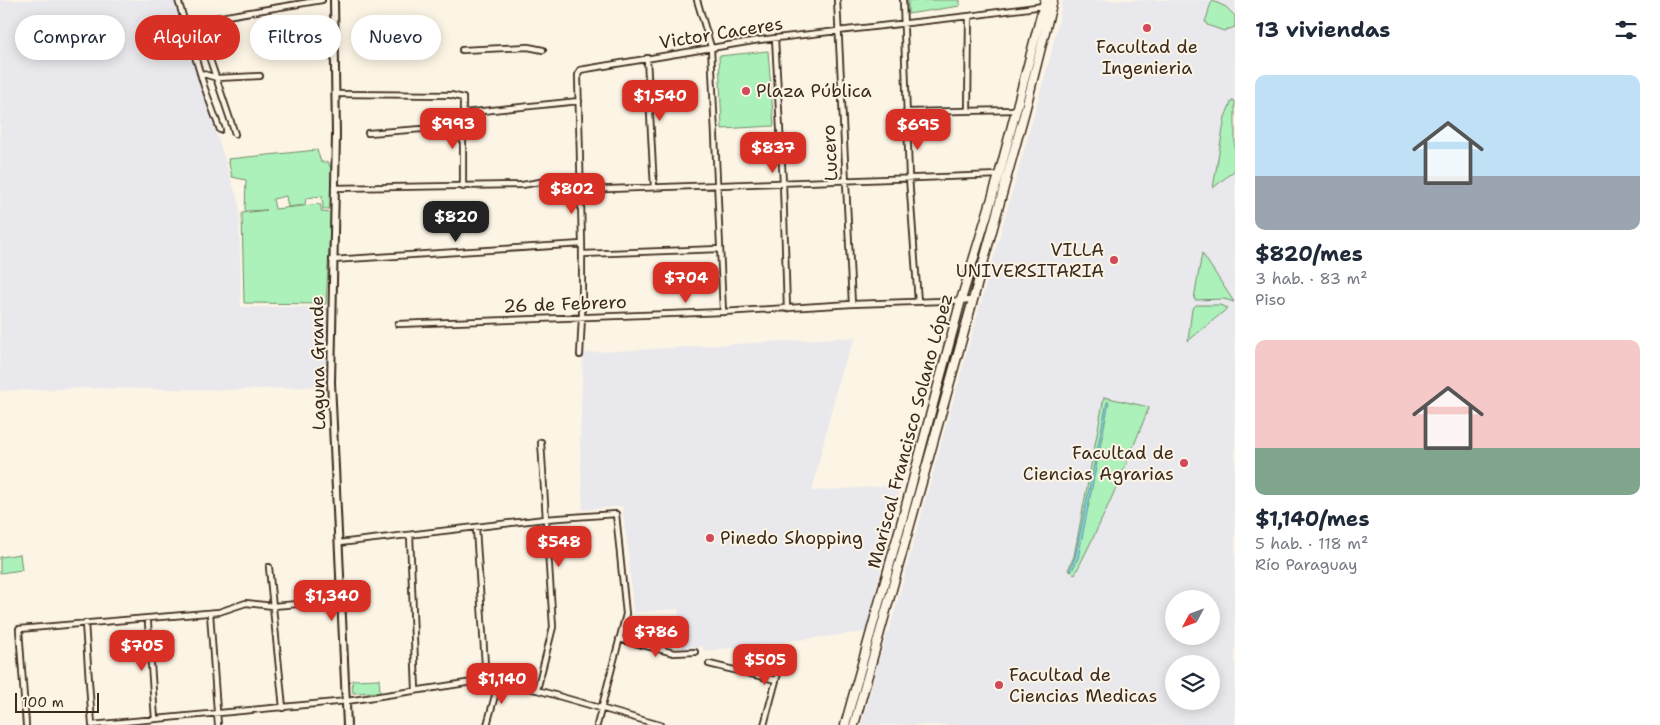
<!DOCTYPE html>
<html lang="es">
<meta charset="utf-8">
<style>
:root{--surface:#fff;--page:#f2f2f3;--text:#1f2937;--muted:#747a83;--accent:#d93025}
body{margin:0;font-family:"Shantell Sans",sans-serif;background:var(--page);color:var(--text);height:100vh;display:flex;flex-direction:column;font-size:19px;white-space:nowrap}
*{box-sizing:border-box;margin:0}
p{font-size:16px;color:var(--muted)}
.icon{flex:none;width:28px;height:28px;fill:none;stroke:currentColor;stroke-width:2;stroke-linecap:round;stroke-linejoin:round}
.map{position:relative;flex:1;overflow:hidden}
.sheet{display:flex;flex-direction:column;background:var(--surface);width:425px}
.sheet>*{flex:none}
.hud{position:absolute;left:15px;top:15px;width:475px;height:45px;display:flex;gap:10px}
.needle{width:32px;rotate:229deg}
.controls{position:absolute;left:1165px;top:590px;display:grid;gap:10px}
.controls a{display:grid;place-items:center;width:55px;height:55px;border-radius:50%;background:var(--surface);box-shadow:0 2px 12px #0003;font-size:25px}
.scale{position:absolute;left:15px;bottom:12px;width:84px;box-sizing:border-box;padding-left:5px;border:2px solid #3b2a1e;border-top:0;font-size:14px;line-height:18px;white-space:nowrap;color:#3b2a1e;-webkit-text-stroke:4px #fcf5e5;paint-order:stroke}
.price{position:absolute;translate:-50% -42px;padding:0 11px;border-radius:10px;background:var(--accent);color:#fff;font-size:16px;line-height:32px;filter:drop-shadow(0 1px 2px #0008)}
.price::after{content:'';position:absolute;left:50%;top:30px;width:15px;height:11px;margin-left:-8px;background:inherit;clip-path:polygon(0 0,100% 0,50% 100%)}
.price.current{background:#222;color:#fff}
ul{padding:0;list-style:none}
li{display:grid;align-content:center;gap:10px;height:265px;padding:0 20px}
li span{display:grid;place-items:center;height:155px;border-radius:10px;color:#555}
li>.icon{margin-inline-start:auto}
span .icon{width:90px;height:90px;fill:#fffc;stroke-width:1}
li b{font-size:21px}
h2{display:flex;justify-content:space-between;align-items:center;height:60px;padding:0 20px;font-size:21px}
.tag{padding:0 18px;border-radius:22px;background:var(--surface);box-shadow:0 2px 12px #0003;font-size:18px;line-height:45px}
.tag.current{background:var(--accent);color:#fff}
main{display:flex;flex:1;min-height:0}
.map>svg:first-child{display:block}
.built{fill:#e9e8ec;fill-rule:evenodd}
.green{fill:#acf0ba;stroke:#748d6c}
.water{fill:#86d7e0;stroke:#689292}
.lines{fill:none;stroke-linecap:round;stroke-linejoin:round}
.minor-casing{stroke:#3b2a1e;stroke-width:8}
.secondary-casing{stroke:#3b2a1e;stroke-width:10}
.trunk-casing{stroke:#3b2a1e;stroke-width:11}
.minor{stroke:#fcf5e5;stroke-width:4.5}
.secondary{stroke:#fcf5e5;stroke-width:6}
.trunk{stroke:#fcf5e5;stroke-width:8}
.poi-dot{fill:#d1495b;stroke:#fcf5e5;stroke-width:2}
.labels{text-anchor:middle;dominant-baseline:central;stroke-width:4;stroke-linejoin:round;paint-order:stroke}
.street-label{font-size:18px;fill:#3b2a1e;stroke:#fcf5e5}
.poi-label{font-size:18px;fill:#3b2a1e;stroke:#fcf5e5;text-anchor:start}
</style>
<main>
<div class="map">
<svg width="1235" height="725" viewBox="0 0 1235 725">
<rect width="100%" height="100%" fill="#fcf5e5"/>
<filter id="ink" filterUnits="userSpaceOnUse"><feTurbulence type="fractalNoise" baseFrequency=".02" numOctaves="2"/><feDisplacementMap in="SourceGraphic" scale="10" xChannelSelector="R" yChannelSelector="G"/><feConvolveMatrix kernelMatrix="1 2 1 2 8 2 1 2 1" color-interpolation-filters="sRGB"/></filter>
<g filter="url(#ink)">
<path class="built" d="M0,0H174L239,204L241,307H331L329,386L234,390L88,388L0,391Z
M1063,0H1235V725H861L887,632H889L935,465L1051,54ZM1174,599H1211V636H1174ZM1174,664H1211V701H1174Z
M856,337L840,374L812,491L901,485L866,632L704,651L702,646L683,649L678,609L633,613L629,558L622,506L583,510L580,444L583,353Z"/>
<path class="green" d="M908,0H960V6L908,14Z
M1213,1L1226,7L1235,16V27L1224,31L1207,25L1205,21C1209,14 1208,6 1213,1Z
M768,51L774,126L722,129L719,56Z
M1232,100L1235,101V170L1213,188L1225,117Z
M317,150L321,162H328L332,170L331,209H323L322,196L306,198L305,205L288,207L286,196L273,199L275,209L320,204L322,212L331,213L326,304L244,303L242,213L267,210L245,211L246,180L232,177L228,159Z
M1202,253L1234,302L1224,299L1195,300L1194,299Z
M967,303L968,304L899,550L897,553Z
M1196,305H1220L1228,308L1188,341L1192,309Z
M1104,397L1149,407C1127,464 1103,520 1075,574L1068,570L1074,556Z
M20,554L22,570L0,573V557Z
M379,679L380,692L353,693L352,680Z"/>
<path class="water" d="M1107,402H1109L1078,558L1072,571L1070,570L1075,557Z"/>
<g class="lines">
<g class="minor-casing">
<path id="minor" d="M178,0L204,86L220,130
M697,0L711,47L723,312
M837,0L852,304
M903,0L909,177L918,302
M197,21L235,134
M185,23L322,0
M775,38L783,183L787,309
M462,50L528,47L543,50
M647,58L654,188
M200,73L217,78L260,76
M336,94L451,95L463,98V187
M968,111L969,16
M906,112L1017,110
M464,113L579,101
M368,133L463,126
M334,188L522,185L546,181L581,183
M581,190L1000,175
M582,254L720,249
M332,260L582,244
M398,324L723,312L852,304L973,300
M580,355L582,317V244L578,75L580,70L759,40L969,16L1043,6
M476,528L486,680
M410,535L416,690
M339,543L545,519L616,514L626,614L597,725
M269,567L283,708
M210,613L218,725
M85,623L92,725
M148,623L155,719
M619,639L674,653L695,652
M709,664L776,680
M537,690L553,627L541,442
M26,725L19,629L207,613L219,612L246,603L273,606L298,604
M92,725L347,701L486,680L499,681L537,690L660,725
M487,725L499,681
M764,725L784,651"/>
</g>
<g class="secondary-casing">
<path id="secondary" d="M334,0L336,135L331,382L347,725"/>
</g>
<g class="trunk-casing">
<path id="trunk" d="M845,725L904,513L961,300L999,175L1045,0
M854,725L973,300L1025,111L1053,0"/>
</g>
<use href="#minor" class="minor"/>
<use href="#secondary" class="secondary"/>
<use href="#trunk" class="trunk"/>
</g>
</g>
<g class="poi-dot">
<circle cx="1147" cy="28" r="5"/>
<circle cx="746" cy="91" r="5"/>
<circle cx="1114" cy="260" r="5"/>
<circle cx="1184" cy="463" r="5"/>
<circle cx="710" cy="538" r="5"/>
<circle cx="999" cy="685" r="5"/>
</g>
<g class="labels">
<g class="street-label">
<text transform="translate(721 33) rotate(-9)">Victor Caceres</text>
<text transform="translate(830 153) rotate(-93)">Lucero</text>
<text transform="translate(565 304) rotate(-2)">26 de Febrero</text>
<text transform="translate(318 363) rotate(-91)">Laguna Grande</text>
<text transform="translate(910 431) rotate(-75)">Mariscal Francisco Solano López</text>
</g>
<g class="poi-label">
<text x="1147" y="47" text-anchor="middle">Facultad de<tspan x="1147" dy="21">Ingenieria</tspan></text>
<text x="756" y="91">Plaza Pública</text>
<text x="1104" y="250" text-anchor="end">VILLA<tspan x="1104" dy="21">UNIVERSITARIA</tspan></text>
<text x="1174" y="453" text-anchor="end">Facultad de<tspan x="1174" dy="21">Ciencias Agrarias</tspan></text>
<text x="720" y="538">Pinedo Shopping</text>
<text x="1009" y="675">Facultad de<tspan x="1009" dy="21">Ciencias Medicas</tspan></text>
</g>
</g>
</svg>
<div class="controls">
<a><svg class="needle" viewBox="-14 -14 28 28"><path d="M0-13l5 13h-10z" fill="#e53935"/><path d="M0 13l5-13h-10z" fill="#747a83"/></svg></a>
<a><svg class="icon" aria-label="layers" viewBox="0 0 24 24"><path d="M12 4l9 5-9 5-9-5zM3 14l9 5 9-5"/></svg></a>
</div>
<div class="scale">100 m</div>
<b class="price" style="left:660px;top:122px">$1,540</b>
<b class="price" style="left:453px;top:150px">$993</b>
<b class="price" style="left:918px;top:151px">$695</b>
<b class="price" style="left:773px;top:174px">$837</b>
<b class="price" style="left:572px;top:215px">$802</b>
<b class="price current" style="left:456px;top:243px">$820</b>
<b class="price" style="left:686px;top:304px">$704</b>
<b class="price" style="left:559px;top:568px">$548</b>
<b class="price" style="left:332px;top:622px">$1,340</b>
<b class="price" style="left:656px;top:658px">$786</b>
<b class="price" style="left:142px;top:672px">$705</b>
<b class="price" style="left:765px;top:686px">$505</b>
<b class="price" style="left:502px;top:705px">$1,140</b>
<div class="hud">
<a class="tag">Comprar</a>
<a class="tag current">Alquilar</a>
<a class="tag">Filtros</a>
<a class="tag">Nuevo</a>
</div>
</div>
<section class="sheet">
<h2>13 viviendas<svg class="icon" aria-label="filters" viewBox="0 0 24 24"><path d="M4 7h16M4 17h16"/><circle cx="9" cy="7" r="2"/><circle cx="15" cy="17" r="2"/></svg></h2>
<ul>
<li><span style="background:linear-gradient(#bfe0f5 65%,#9aa5b1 0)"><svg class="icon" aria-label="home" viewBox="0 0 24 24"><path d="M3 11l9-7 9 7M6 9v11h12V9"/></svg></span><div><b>$820/mes</b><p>3 hab. · 83 m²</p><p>Piso</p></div></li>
<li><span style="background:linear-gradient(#f6c9c9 70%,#7fa58c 0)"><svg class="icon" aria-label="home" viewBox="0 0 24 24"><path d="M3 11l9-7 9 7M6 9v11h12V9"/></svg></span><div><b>$1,140/mes</b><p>5 hab. · 118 m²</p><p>Río Paraguay</p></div></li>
</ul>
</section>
</main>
